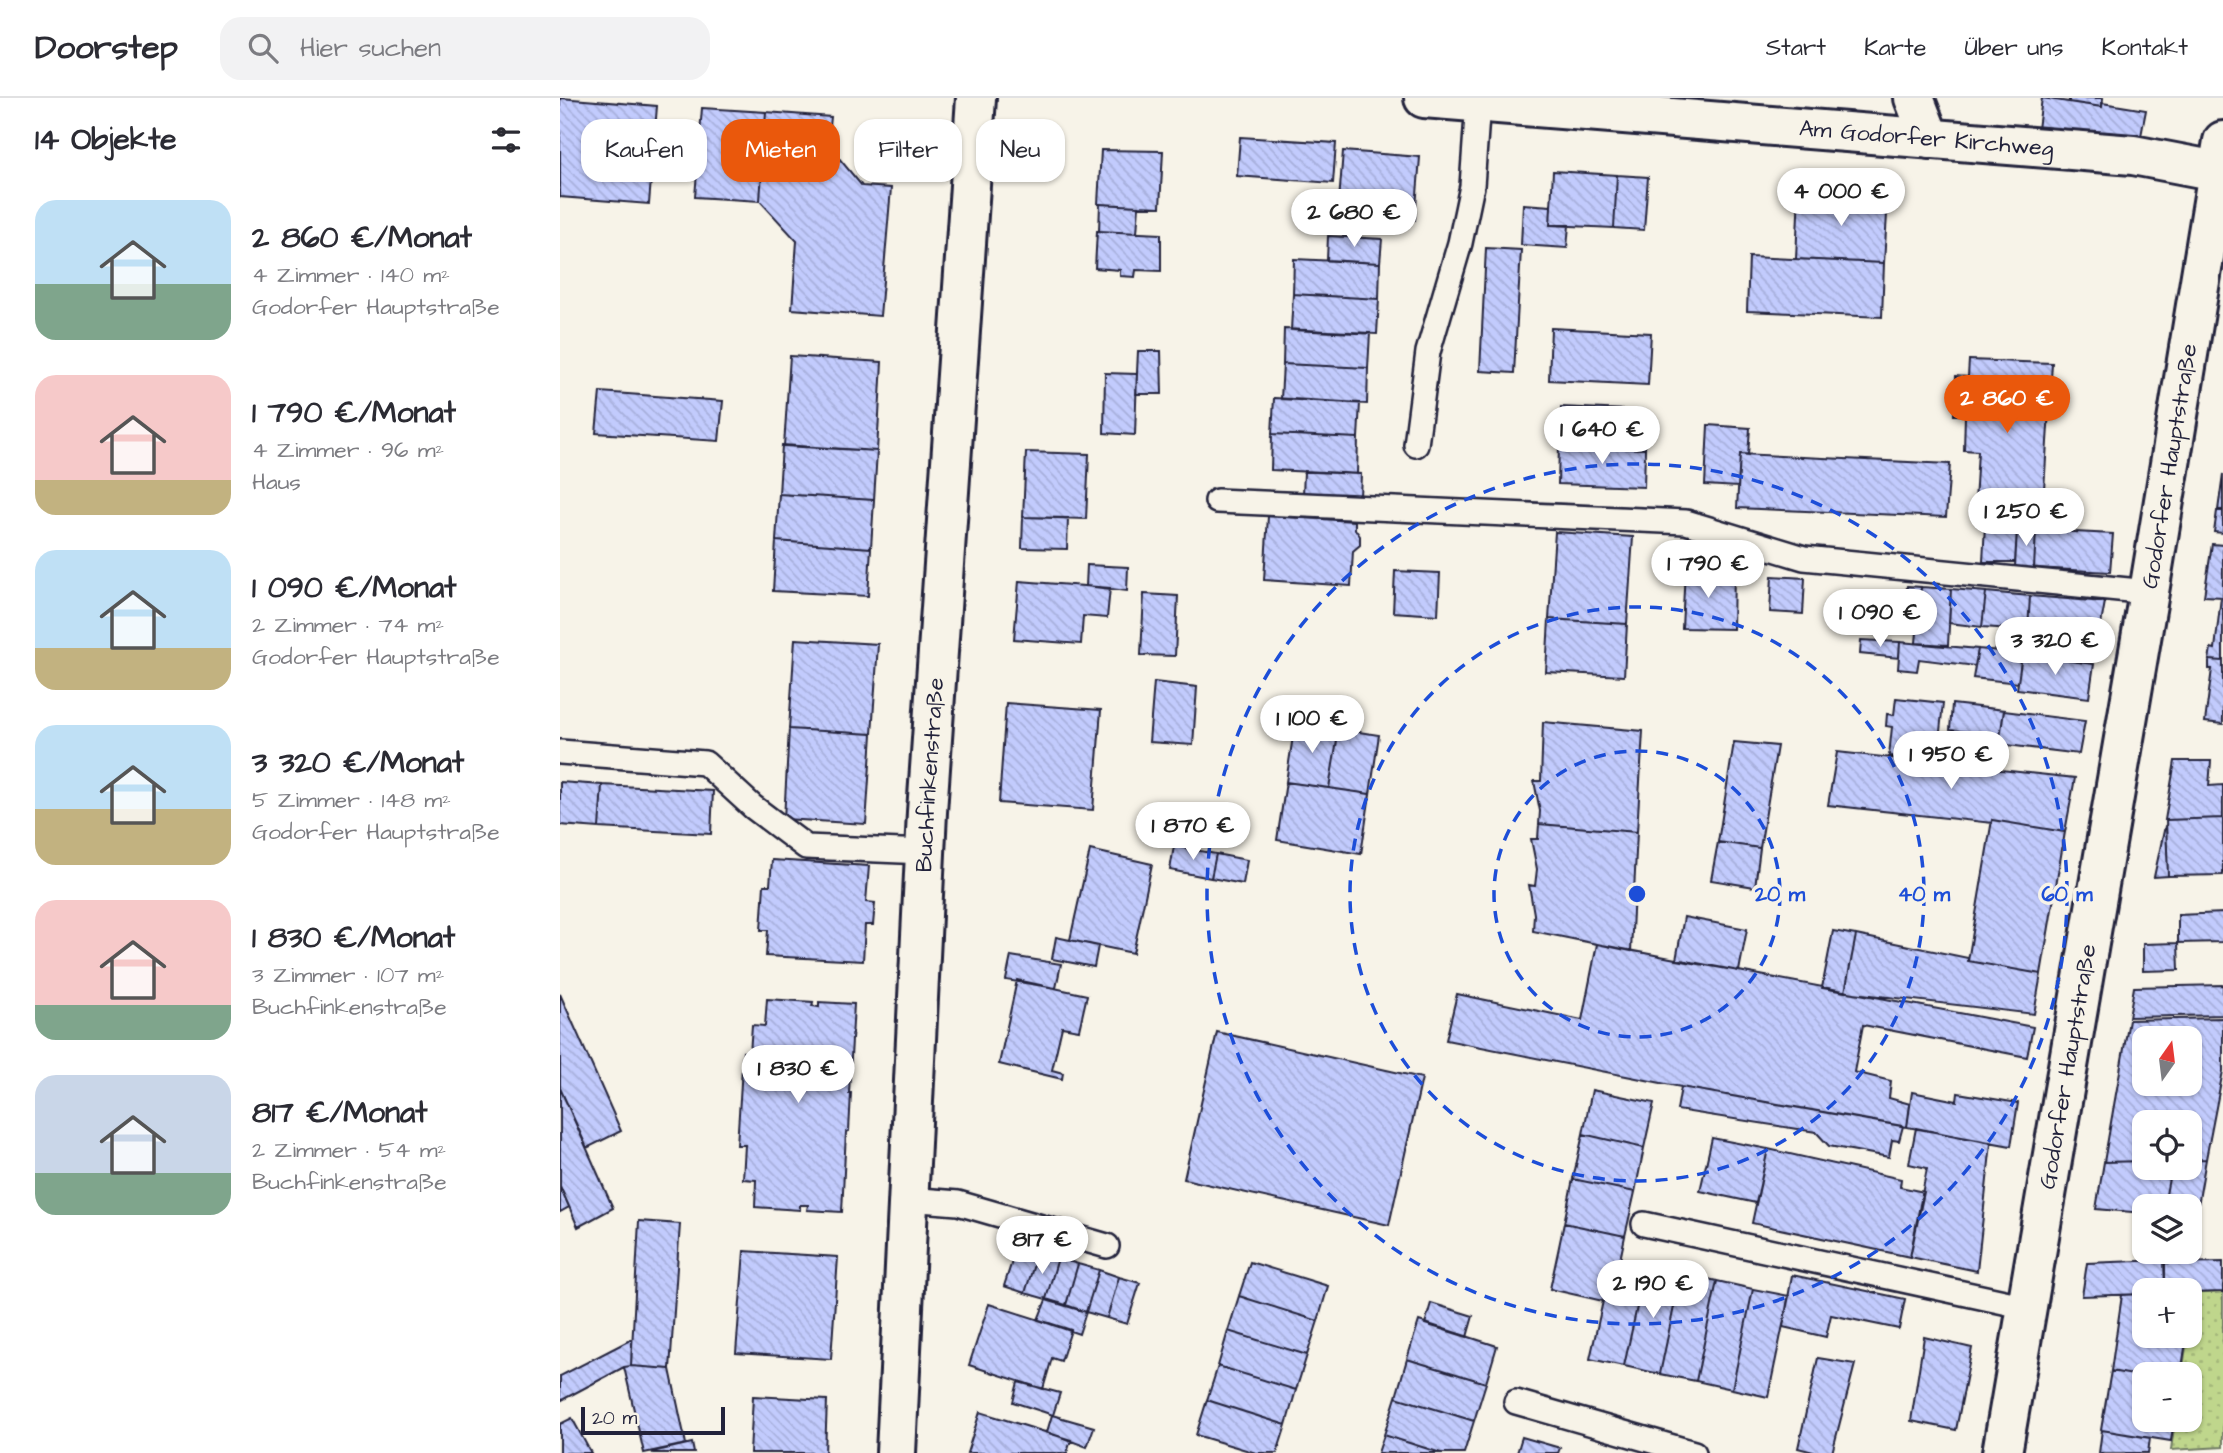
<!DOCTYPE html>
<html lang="de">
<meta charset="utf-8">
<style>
:root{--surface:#fff;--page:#f2f2f3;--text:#2b2b33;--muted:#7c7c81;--line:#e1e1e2;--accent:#ea580c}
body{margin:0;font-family:"Architects Daughter",sans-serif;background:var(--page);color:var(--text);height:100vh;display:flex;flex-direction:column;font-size:26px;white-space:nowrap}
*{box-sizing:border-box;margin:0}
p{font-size:23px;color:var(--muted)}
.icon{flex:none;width:38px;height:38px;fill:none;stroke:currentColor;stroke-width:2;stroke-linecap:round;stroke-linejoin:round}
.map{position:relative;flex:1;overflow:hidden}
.side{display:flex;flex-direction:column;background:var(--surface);width:560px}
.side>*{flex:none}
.hud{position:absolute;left:21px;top:21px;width:665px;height:63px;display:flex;gap:14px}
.needle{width:46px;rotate:14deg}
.tools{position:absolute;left:1572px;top:928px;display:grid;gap:14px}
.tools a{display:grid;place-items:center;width:70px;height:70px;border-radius:14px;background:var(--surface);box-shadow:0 2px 5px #0004;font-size:35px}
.scale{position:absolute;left:21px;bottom:18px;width:144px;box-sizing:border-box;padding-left:7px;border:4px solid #22223b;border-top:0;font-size:19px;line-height:24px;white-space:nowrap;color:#22223b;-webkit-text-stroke:5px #f7f3e8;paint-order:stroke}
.price{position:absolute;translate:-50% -60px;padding:0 16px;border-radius:24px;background:#fff;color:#222;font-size:23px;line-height:46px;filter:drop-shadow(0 2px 4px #0008)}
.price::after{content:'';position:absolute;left:50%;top:42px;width:21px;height:16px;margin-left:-10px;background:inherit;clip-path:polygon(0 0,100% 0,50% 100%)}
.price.current{background:var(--accent);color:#fff}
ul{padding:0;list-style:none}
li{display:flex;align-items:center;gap:21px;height:175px;padding:0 35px}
li span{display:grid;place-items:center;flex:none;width:196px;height:140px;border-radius:21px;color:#555}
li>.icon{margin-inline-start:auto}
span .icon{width:84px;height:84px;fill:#fffc;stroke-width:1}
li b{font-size:30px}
h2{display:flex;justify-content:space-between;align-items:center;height:84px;padding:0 35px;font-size:30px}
.pill{padding:0 24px;border-radius:21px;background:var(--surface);box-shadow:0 2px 5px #0004;font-size:24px;line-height:63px}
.pill.current{background:var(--accent);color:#fff}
header{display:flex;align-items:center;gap:42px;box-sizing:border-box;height:98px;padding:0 35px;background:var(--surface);border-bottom:2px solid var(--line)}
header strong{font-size:33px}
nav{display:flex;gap:38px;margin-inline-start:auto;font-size:24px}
.search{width:490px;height:63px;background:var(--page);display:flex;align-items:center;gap:18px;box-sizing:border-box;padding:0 24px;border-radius:21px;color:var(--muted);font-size:26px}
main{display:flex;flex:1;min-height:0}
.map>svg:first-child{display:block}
.grass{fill:url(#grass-dots);stroke:#707c64;stroke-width:2}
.building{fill:url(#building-back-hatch);stroke:#22223b;stroke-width:2;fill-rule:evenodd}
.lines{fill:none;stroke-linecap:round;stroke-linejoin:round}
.service-casing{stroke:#22223b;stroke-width:28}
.minor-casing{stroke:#22223b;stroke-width:44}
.tertiary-casing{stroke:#22223b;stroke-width:44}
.service{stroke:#f7f3e8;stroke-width:23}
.minor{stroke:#f7f3e8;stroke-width:38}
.tertiary{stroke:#f7f3e8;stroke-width:38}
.ring{fill:none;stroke:#1d4ed8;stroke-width:3.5;stroke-dasharray:12 9}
.labels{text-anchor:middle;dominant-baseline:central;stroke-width:7;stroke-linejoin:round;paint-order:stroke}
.street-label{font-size:23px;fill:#22223b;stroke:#f7f3e8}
.centre{fill:#1d4ed8;stroke:#f7f3e8;stroke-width:3.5}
.ring-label{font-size:21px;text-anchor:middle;font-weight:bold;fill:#1d4ed8;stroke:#f7f3e8;stroke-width:7;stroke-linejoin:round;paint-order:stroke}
</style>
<header>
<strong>Doorstep</strong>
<div class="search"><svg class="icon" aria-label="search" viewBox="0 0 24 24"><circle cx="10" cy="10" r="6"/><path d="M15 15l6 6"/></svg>Hier suchen</div>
<nav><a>Start</a><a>Karte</a><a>Über uns</a><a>Kontakt</a></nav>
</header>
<main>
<section class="side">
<h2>14 Objekte<svg class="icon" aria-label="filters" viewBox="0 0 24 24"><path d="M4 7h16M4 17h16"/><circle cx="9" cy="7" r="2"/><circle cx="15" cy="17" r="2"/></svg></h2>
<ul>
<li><span style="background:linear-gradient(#bfe0f5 60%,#7fa58c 0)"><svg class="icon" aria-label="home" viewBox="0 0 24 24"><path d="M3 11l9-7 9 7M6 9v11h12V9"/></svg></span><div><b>2 860 €/Monat</b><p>4 Zimmer · 140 m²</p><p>Godorfer Hauptstraße</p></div></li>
<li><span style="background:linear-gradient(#f6c9c9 75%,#c2b280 0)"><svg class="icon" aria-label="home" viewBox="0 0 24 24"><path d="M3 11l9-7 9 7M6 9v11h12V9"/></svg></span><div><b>1 790 €/Monat</b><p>4 Zimmer · 96 m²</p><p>Haus</p></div></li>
<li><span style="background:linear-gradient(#bfe0f5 70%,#c2b280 0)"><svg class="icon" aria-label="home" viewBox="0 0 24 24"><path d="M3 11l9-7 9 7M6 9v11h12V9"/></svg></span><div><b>1 090 €/Monat</b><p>2 Zimmer · 74 m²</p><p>Godorfer Hauptstraße</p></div></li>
<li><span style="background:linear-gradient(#bfe0f5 60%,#c2b280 0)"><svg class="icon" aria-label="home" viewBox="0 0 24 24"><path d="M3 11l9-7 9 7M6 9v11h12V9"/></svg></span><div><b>3 320 €/Monat</b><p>5 Zimmer · 148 m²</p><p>Godorfer Hauptstraße</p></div></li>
<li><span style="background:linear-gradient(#f6c9c9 75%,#7fa58c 0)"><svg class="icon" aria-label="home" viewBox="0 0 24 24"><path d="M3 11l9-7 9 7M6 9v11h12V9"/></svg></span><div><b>1 830 €/Monat</b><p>3 Zimmer · 107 m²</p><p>Buchfinkenstraße</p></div></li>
<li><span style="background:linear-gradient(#c9d6e8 70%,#7fa58c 0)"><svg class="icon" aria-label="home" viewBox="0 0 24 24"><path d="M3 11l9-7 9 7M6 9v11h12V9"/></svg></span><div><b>817 €/Monat</b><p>2 Zimmer · 54 m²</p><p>Buchfinkenstraße</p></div></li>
</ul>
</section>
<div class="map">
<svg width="1663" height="1355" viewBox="0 0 1663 1355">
<defs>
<pattern id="grass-dots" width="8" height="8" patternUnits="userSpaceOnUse" patternTransform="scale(1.75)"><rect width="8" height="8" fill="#bfd68c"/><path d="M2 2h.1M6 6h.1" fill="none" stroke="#a4b77a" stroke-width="1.8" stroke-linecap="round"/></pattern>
<pattern id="building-back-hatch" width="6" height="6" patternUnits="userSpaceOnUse" patternTransform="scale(1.75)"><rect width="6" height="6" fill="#c2cbfd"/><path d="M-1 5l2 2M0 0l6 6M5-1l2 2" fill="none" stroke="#a6aeda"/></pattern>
</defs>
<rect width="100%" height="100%" fill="#f7f3e8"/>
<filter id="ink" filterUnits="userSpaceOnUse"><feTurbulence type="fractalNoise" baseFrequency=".0143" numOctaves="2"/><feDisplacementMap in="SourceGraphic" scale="14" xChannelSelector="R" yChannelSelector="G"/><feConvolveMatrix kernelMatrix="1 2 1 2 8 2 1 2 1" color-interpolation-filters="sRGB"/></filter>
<g filter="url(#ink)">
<path class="grass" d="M1663,1194V1349L1611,1352L1615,1321H1629V1276H1622L1634,1195Z"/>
<path class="building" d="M0,0L97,8L89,106L0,99Z
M1482,0L1542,9V5L1586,12L1581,38L1478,31Z
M1509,0H1543L1542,9L1509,4Z
M142,10L206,14L200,103L135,99Z
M206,14L271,19L268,47L302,88L331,90L320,218L232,211L237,143L200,103Z
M680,39L776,45L773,85L677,78Z
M541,52L603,53L600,109L538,106Z
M783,53L860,59L855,122L778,116Z
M993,73L1057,77L1054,130L990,127Z
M1057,77L1088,79L1084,132L1054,130Z
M1239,93L1328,100L1324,165L1236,161Z
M540,106L579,108L577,135L539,133Z
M963,106L991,108L990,127H1009L1007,150L961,147Z
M537,133L601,136V173L576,172L575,179L560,178V172L535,170Z
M768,138L822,141L820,165L767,162Z
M926,150L961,152L954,275L920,273Z
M1189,159L1324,165L1322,219L1187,213Z
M734,161L820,165L819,201L733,196Z
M733,196L819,201L817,236L731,232Z
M991,230L1091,235L1088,287L989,282Z
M724,231L810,235L808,270L723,266Z
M578,253H601L602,296H576Z
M230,258L322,264L317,353L224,348Z
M1409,262L1492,265L1482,423L1414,421L1418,353L1404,352L1405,317H1394L1396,278L1408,279Z
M723,266L808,270L807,306L721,301Z
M545,275L577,276L575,337L544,335Z
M40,294L163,303L159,343L36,335Z
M714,300L800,305L798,340L712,336Z
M1001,309L1087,313L1085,351L999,348Z
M1148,327L1190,330L1188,357L1180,356L1178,389L1145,387Z
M712,336L798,340L797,376L711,372Z
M222,347L317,353L314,402L219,396Z
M999,348L1085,351L1084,389L998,386Z
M466,354L529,356L526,421L463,419Z
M1180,356L1390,366L1386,419L1177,410Z
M744,373L801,376L800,399L743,397Z
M1663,376V412H1658Z
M219,396L314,402L311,450L216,443Z
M1657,413H1663V435L1654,434Z
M708,418L795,423V431L800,438V447L793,453L791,488L704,482Z
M463,419L508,420L507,451L462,450Z
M1425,427L1459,429L1457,431L1455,464H1423Z
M1457,431L1476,432L1474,470L1455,469Z
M1476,432L1553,436L1550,474L1474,470Z
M995,434L1073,439L1067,526L989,521Z
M216,443L311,450L308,498L213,493Z
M1652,446L1663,447V499L1644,498Z
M527,467L568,469L567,493L526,488Z
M1125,472L1174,473L1173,531L1122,530Z
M835,473L880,475L878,517L833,514Z
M1212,478L1245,480L1243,516L1210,514Z
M459,483L550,490L547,520L523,518L521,546L454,541Z
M1347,488L1361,489L1359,518L1344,517Z
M1361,489L1391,491L1388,547L1356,545Z
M1391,491L1426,494L1422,529L1389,525Z
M1426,494L1470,498L1468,532L1422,529Z
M584,496L618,498L615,558L581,557Z
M1470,498L1545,504L1539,537L1468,532Z
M1661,499H1663V563L1649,562L1651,550L1655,551Z
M989,521L1067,526L1064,578L986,574Z
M235,541L318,546L312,636L229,631Z
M1301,542L1340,544L1339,560L1300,556Z
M1340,544L1418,551L1415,568L1359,561L1357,573L1338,571Z
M1418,551L1462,555L1458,585L1413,580Z
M1462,557L1534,566L1529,600L1457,591Z
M1649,562L1663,563V626L1645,624L1652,571H1649Z
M594,584L637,589L633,647L589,644Z
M738,599L782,603L779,631L735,625Z
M1336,600L1383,605L1377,662L1329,658L1332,629L1326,628L1327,616L1334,617Z
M446,605L541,612L533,712L439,705Z
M1392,606L1444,612L1439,646L1427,645L1428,636L1390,632Z
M1444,613L1525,623L1519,656L1439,646Z
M983,624L1083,633L1077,734L979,726L980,713L974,683H981Z
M735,625L779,631L769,690L726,684Z
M229,631L312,636L306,726L224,721Z
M779,631L819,637L810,696L769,690Z
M1174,644L1217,648L1200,750L1158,744Z
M1277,654L1515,680L1505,734L1432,722V725L1268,707Z
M1615,663H1651L1649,688L1663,687V720L1605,722Z
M0,684L42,687L39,730L0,727Z
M726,684L810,696L801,756L717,742Z
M42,687L153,693L151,736L39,730Z
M1663,720V777L1608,778L1606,722Z
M1432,722L1505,734L1481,876L1408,863Z
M979,726L1077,734L1071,853L973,833L974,816L969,787L975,788L977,771L971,741H978Z
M1606,727L1608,778L1594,779L1605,728Z
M1158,744L1200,750L1195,789L1151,782Z
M614,748L656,756L651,780L610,772Z
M530,752L592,766L573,855L510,842Z
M656,756L687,762L683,786L651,780Z
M212,762L309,768L306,804L315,805L313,827H305L303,863L206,858L208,832H201L204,787H210Z
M1663,815V844L1618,845V817Z
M1124,819L1187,831L1179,873L1116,862Z
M1273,833L1296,837L1285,894L1262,890Z
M1296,837L1408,860V863L1481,876L1474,916L1285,894Z
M496,839L538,848L534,869L492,861Z
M1618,845L1619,872L1583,873V846Z
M1037,846L1473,929L1467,959L1303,927L1294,974L1331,983L1329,1000L1350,1006L1347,1029L1121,989L886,942L897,896L1022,922Z
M451,858L501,866L496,890L446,882Z
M457,882L527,897L519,932L502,929L492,972L503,975L502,981L439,966Z
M1663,887V917L1569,919L1574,889Z
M0,896L61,1033L27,1050L0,990Z
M207,901L253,904L252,908L259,909V904L294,906L289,995H291L289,1033L286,1034L282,1114L247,1112L248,1107H240V1112L195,1109L196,1082L183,1081L185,1047H177L183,954L190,955L192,927L205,928Z
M1663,920V973L1646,1061L1629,1062V1024H1584V1063L1544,1064L1569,922ZM1584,940H1629V985H1584Z
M657,934L862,980L829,1127L624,1081Z
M1121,989L1343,1028L1339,1043L1332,1042L1329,1059L1269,1048L1256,1034L1117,1012Z
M0,990L53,1110L18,1129L0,1088Z
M1032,992L1094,1005L1084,1050L1023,1036Z
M1352,994L1397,1003L1398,995L1458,1005L1451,1048L1347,1029Z
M1356,1030L1431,1045L1417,1173L1350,1159L1367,1070L1349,1066Z
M1023,1036L1084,1050L1075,1094L1013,1081Z
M1152,1040L1208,1051L1196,1105L1140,1093Z
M1208,1051L1341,1081L1340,1089L1364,1094L1350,1159L1192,1125Z
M1646,1061L1636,1119L1629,1118V1108H1604L1611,1069H1629V1062Z
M1584,1063V1069H1611L1604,1108H1584V1115L1536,1111L1544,1064Z
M1013,1081L1075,1094L1065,1138L1004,1125Z
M0,1088L9,1109L0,1114Z
M79,1123L120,1126L110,1271L71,1268Z
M1004,1125L1065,1138L1060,1162L1086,1168L1064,1268L1030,1261L1043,1203L990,1191Z
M457,1148L478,1154L465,1195L444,1188Z
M184,1153L278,1159L271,1261L176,1255Z
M478,1154L498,1160L486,1201L465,1195Z
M498,1160L518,1166L506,1207L486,1201Z
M1604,1162L1605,1192H1584V1196L1522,1198L1527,1165Z
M690,1164L768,1188L758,1223L679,1198Z
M1663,1164V1194L1629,1195V1192H1605V1165Z
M518,1166L539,1172L526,1214L506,1207Z
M1086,1168L1121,1175L1100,1276L1064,1268Z
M539,1172L559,1179L547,1220L526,1214Z
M1121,1175L1157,1183L1136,1283L1100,1276Z
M1232,1177L1345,1201L1339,1231L1271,1217L1266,1239L1223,1229Z
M559,1179L580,1185L567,1226L547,1220Z
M1157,1183L1193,1191L1172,1291L1136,1283Z
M1193,1191L1229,1198L1208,1299L1172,1291Z
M1629,1195H1634L1629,1224Z
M1584,1196V1237H1627L1621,1276H1584V1279L1551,1273L1562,1197Z
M679,1198L758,1223L747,1257L668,1233Z
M486,1202L526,1214L519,1236L478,1222Z
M871,1205L913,1218L907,1239L865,1226Z
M429,1206L511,1232L501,1263L492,1260L483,1291L409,1267Z
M859,1223L937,1248L926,1285L847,1261Z
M668,1233L747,1257L736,1292L658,1268Z
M1364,1239L1412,1250L1396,1332L1351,1323Z
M72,1241L71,1268L64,1269L0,1303V1278Z
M1258,1260L1295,1266L1272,1355H1257L1238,1350Z
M847,1261L926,1285L914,1323L836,1299Z
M71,1268L110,1271L126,1346L84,1355L64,1269Z
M658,1268L736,1292L726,1327L647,1302Z
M1551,1273L1584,1279V1321H1614L1611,1343L1541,1332Z
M458,1284L500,1295L493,1317L453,1304Z
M193,1298L267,1302L265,1355H190Z
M836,1299L914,1323L904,1355H881L824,1337Z
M647,1302L726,1327L717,1355H696L636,1337Z
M420,1314L511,1342L507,1355H407Z
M492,1317L534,1329L527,1349L487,1334Z
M12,1320L31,1355H0V1326Z
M1542,1332L1590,1340L1588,1355H1539Z
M824,1337L881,1355H818Z
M962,1339L1000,1350L998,1355H957Z
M132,1345L134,1355H93L92,1354Z"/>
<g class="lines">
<g class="service-casing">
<path id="service" d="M856,347L868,254L900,145L912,88L918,4
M657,403L1126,424L1244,460L1589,494
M0,654L145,665L193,709L246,749L365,754
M348,1101L398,1105L547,1148
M1084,1126L1467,1209
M956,1304L1134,1355"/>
</g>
<g class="minor-casing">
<g id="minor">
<path id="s1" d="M864,0L1573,57L1657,73"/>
<path d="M1354,0L1370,41"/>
<path id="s2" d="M336,1355L367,714L416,0"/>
</g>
</g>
<g class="tertiary-casing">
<g id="tertiary">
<path id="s3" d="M1442,1355L1589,494L1663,43"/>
</g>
</g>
<use href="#service" class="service"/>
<use href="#minor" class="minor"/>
<use href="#tertiary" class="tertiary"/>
</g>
</g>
<g class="ring">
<circle cx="1077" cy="796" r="143"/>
<circle cx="1077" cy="796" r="287"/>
<circle cx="1077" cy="796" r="430"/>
</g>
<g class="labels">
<g class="street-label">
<text stroke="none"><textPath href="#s1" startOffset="504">Am Godorfer Kirchweg</textPath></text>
<text stroke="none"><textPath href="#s3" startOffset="1001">Godorfer Hauptstraße</textPath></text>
<text stroke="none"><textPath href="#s2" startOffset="679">Buchfinkenstraße</textPath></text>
<text stroke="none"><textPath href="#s3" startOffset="392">Godorfer Hauptstraße</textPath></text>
</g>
</g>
<circle cx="1077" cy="796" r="10" class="centre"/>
<g class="ring-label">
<text x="1220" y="803">20 m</text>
<text x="1364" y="803">40 m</text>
<text x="1507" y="803">60 m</text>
</g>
</svg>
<div class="tools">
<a><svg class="needle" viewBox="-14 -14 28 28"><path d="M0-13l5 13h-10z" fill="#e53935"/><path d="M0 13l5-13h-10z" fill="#7c7c81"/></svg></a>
<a><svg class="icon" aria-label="locate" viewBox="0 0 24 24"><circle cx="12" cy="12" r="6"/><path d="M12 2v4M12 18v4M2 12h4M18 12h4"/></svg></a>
<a><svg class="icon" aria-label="layers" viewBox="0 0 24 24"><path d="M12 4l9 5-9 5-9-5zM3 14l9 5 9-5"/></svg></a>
<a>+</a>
<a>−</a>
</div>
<div class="scale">20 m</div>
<b class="price" style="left:1281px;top:130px">4 000 €</b>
<b class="price" style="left:794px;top:151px">2 680 €</b>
<b class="price current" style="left:1447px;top:337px">2 860 €</b>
<b class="price" style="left:1042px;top:368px">1 640 €</b>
<b class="price" style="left:1466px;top:450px">1 250 €</b>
<b class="price" style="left:1148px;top:502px">1 790 €</b>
<b class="price" style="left:1320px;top:551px">1 090 €</b>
<b class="price" style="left:1495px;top:579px">3 320 €</b>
<b class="price" style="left:752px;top:657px">1 100 €</b>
<b class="price" style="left:1391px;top:693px">1 950 €</b>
<b class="price" style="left:633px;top:764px">1 870 €</b>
<b class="price" style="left:238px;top:1007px">1 830 €</b>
<b class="price" style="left:482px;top:1178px">817 €</b>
<b class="price" style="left:1093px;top:1222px">2 190 €</b>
<div class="hud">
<a class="pill">Kaufen</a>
<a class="pill current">Mieten</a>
<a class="pill">Filter</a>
<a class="pill">Neu</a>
</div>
</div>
</main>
